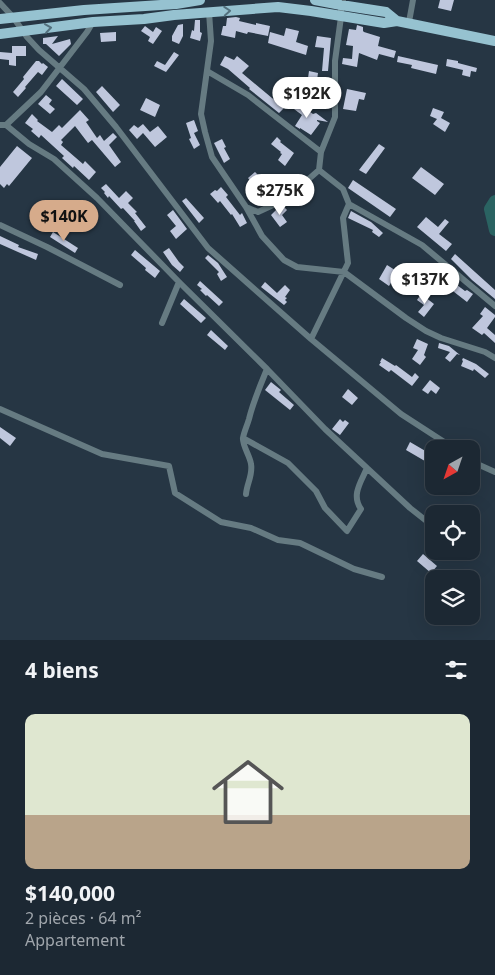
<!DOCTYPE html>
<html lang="fr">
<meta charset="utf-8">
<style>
:root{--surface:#1c2833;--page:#29343f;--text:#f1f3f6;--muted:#a0a6ac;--line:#3a444e;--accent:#d6ab8b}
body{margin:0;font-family:"Noto Sans",sans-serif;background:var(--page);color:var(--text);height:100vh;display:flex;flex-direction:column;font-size:19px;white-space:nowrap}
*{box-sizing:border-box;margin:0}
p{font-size:16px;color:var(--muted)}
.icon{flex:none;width:28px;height:28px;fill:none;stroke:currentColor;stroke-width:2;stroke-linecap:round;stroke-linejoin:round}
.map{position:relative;height:640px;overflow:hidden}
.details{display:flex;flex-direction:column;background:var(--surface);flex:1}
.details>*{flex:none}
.needle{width:32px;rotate:220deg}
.buttons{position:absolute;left:425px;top:440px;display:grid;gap:10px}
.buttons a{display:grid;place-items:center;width:55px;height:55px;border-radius:10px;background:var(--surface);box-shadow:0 5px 20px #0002,0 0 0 1px var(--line);font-size:25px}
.price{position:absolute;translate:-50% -42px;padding:0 11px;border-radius:18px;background:#fff;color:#222;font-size:16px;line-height:32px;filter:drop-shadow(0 1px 2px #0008)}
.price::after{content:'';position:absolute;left:50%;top:30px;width:15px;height:11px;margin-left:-8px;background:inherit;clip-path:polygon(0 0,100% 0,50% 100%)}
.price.selected{background:var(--accent);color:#111}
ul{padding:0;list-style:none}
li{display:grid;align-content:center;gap:10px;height:265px;padding:0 25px}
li+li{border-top:1px solid var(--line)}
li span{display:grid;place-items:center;height:155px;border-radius:10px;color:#555}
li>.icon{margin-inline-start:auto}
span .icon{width:90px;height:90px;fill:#fffc;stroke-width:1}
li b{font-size:21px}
h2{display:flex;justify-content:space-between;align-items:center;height:60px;padding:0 25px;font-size:21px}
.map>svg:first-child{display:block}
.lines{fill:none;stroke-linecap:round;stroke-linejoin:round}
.river{stroke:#2a6362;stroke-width:12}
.building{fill:#bfc7dd}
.minor{stroke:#667b82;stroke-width:6}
.primary{stroke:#96c2d0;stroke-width:10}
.oneway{stroke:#53707d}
</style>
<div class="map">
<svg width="495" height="640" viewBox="0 0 495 640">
<rect width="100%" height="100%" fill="#263644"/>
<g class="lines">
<path class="river" d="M495,201L490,209L495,230"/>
</g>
<path class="building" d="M440,0H454L451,11L438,8Z
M236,17L240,18L239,21L256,25V23L270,26L268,36L248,32L247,34L236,31L235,38L221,35L223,26H226L227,18Z
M195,20H200V32L202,33L200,41L190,38L192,30L194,31Z
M183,24V36L179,44L172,41V36L178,25Z
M357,25L363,27V31L364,32L380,37L378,46L396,51L394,58L379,54L377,60L359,53L357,67L342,64L343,58L352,59L353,46L346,45L349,29L356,30Z
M145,26L153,32L156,27L162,31L153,44L148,41L150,37L141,31Z
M286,28L299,31L296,42L308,46L306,55L268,43L270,32L284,36Z
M116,32V41L101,42L100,33Z
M58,36L52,44L70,39L71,44L59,56L46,44H43V38Z
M317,36L331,38L328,71H322L324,48L315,47Z
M12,46H26V56H16V66L9,65V60L0,59V52L12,53Z
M174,52L179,55L166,72L154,66L157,61L165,65Z
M225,56L234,60L237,56L249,66L242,73L284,108L279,113L249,89L250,88L228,69L220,65Z
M398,56L438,65L436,74L411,68L412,65L397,62Z
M447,59L458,61V63L477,68L476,72L471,71L470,77L462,75L463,70L446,66Z
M36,61H39L42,64L43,63L48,67L42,75L38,72L25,87L26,88L18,97L13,92L24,79L23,77Z
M309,71L318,73L316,87L307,85Z
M62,79L83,99L77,105L56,86Z
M102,86L120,105L113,112L96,92Z
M347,89L366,93L364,100L359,99L356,111L343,109Z
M46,95L52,100L49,104L55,109L50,114L38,104Z
M146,98L160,105L155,117L140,110Z
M294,100L313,114L316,113L328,122L317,120V121L320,123L311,135L300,128V129L295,126L302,115L290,106Z
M433,108L444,112L441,118L450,123L445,132L433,124L437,119L430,116Z
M80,110L89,120L86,122L97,138L100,135L104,141L113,133L117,137L109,145L121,162L115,167L92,140L88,143L75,126L61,140L63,142L61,145L83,164L85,161L96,172L89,180L74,166L73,168L62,158L64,156L41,135L39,138L31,131L33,129L25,123L32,114L38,120L37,121L52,132L59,125L62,128Z
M194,120L198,131L194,133L200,145L194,149L189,139L191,138L186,123Z
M143,124L150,132L158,126L167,137L155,147L143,133L137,139L129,130L134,125L138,128Z
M277,137L281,141L280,142L294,153L285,166L278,160L282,154L280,153L281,152L271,144Z
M222,139L226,147L224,148L230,159L224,163L214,143Z
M379,144L385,148L366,174L359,170Z
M17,146L32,158L9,186L7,184L4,188L0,184V167Z
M421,167L444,184L435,195L412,178Z
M255,172L259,176L257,178L265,188L259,192L248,178Z
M353,180L396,209L390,217L348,188Z
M106,184L119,198L126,191L133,198L128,203L137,212L135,213L146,227L141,231L134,221H135L123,208L121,209L109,196L108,198L104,193L105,192L101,188Z
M221,187L228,195L226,197L240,215L242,213L247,223L240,227L232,214L231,215L220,201L218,203L210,194L215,190L217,191Z
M186,198L204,218L199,223L182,201Z
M283,206L287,210L282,215L287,222L280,227L271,215L277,209Z
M173,210L187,229L176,239L170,231L176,226L167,215Z
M351,211L371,222L383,233L379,237L372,232L373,230L348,218Z
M426,217L438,227L445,219L449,222L439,234L452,244L446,251L417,227Z
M53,232L78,248L75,253L50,237Z
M0,236L19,245L18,247L38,254L36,260L0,244Z
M169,248L179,262L184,267L180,272L172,265L163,252Z
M135,250L160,271L155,278L145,270L146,268L131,255Z
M455,254L495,290V299L472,280L451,259Z
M208,255L218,263L227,277L221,281L217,274L219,272L205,258Z
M387,265L398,272L389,286L379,279Z
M440,274L451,282L445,291L433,282Z
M200,281L223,302L219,306L207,295L206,296L200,290L202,289L197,285Z
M265,282L277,293L285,285L290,290L285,297L287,298L285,300L287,302L284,305L261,287Z
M453,282L465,291L467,290L473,294L467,302L449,288Z
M421,294L434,304L424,317L418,312L424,305L417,300Z
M184,299L206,318L201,323L180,304Z
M485,307L495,315V317L487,328L495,335V343L484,333L482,335L472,328L483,316L480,314Z
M211,330L228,346L225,350L207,335Z
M417,339L428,344L424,355L426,357L420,365L412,359L418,350L413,348Z
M439,343L449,346L460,355L457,354L450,362L445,358L450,352L438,348Z
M382,358L395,366L396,365L412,377L415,373L419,377L412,386L391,370L389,372L379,365L381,362H380Z
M463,358L476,364L489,374L485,378L474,369L473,371L461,366L463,361L462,360Z
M430,380L440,388L436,394L431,390L428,394L422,390Z
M271,382L281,390L279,392L294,405L290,410L265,390Z
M348,389L358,398L352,405L342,397Z
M340,419L343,422L345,420L349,423L340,435L332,429Z
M0,427L16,438L10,446L0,438Z
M410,442L434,456L430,464L406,450Z
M423,554L437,566L431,573L417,561Z"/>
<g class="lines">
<path class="minor" d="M0,3L13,17L27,37L39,50L84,89L116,127L208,248L311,339L401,414L455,449
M209,12L211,41L201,114L205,132L212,157L246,207L258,212L286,199L319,170L321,152L335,117V61L341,17V5L343,0
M409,22L413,0
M207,71L248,95L321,152
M0,125H6L29,144L54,159L97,198L179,282L267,369L325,429L410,508L434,527
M6,125L41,92L87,32L93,22
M319,170L343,189L349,204L422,245L495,306
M246,207L262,236L284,260L297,267L344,272L406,318L426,331L441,338L485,352L495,358
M0,225L47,247L120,285
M162,323L179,282
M311,339L348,263L343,218L349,204
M0,409L102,454L169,466L175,493L221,522L251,528L278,540L300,543L354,569L382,577
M243,438L288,463L316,491L325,508L347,531L361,509C351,495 361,482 367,468
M471,460L475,463L495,472
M246,494C247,483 253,475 251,464C250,456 242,445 243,438C244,432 247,426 249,419C253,402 260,386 267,369"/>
<path class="primary" d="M315,0L341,5L386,12L397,21
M0,19L84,10L176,4L200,0
M0,34L93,22L144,19L174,15L278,7L311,11L384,23L397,21L495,41"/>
</g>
<defs><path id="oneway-chevron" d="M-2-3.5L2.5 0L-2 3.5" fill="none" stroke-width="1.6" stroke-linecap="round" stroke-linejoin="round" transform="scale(1.25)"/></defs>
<g class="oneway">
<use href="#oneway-chevron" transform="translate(227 11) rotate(-4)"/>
<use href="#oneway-chevron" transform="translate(48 28) rotate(-8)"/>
</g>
</svg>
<div class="buttons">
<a><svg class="needle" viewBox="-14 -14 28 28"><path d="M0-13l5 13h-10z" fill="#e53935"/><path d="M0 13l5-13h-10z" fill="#a0a6ac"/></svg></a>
<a><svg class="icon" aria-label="locate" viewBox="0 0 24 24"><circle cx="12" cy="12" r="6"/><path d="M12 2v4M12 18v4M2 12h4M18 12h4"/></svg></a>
<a><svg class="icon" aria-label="layers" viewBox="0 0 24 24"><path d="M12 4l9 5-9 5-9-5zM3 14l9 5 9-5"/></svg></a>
</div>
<b class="price" style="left:307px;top:119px">$192K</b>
<b class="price" style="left:280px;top:216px">$275K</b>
<b class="price selected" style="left:64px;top:242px">$140K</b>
<b class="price" style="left:425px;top:305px">$137K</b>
</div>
<section class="details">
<h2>4 biens<svg class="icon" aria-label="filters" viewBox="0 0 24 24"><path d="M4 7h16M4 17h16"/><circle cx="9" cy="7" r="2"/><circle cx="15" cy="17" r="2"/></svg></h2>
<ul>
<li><span style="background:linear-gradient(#dfe7d0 65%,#b9a48a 0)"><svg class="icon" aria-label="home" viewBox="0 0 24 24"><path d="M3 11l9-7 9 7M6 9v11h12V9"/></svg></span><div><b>$140,000</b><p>2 pièces · 64 m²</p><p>Appartement</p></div></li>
</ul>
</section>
